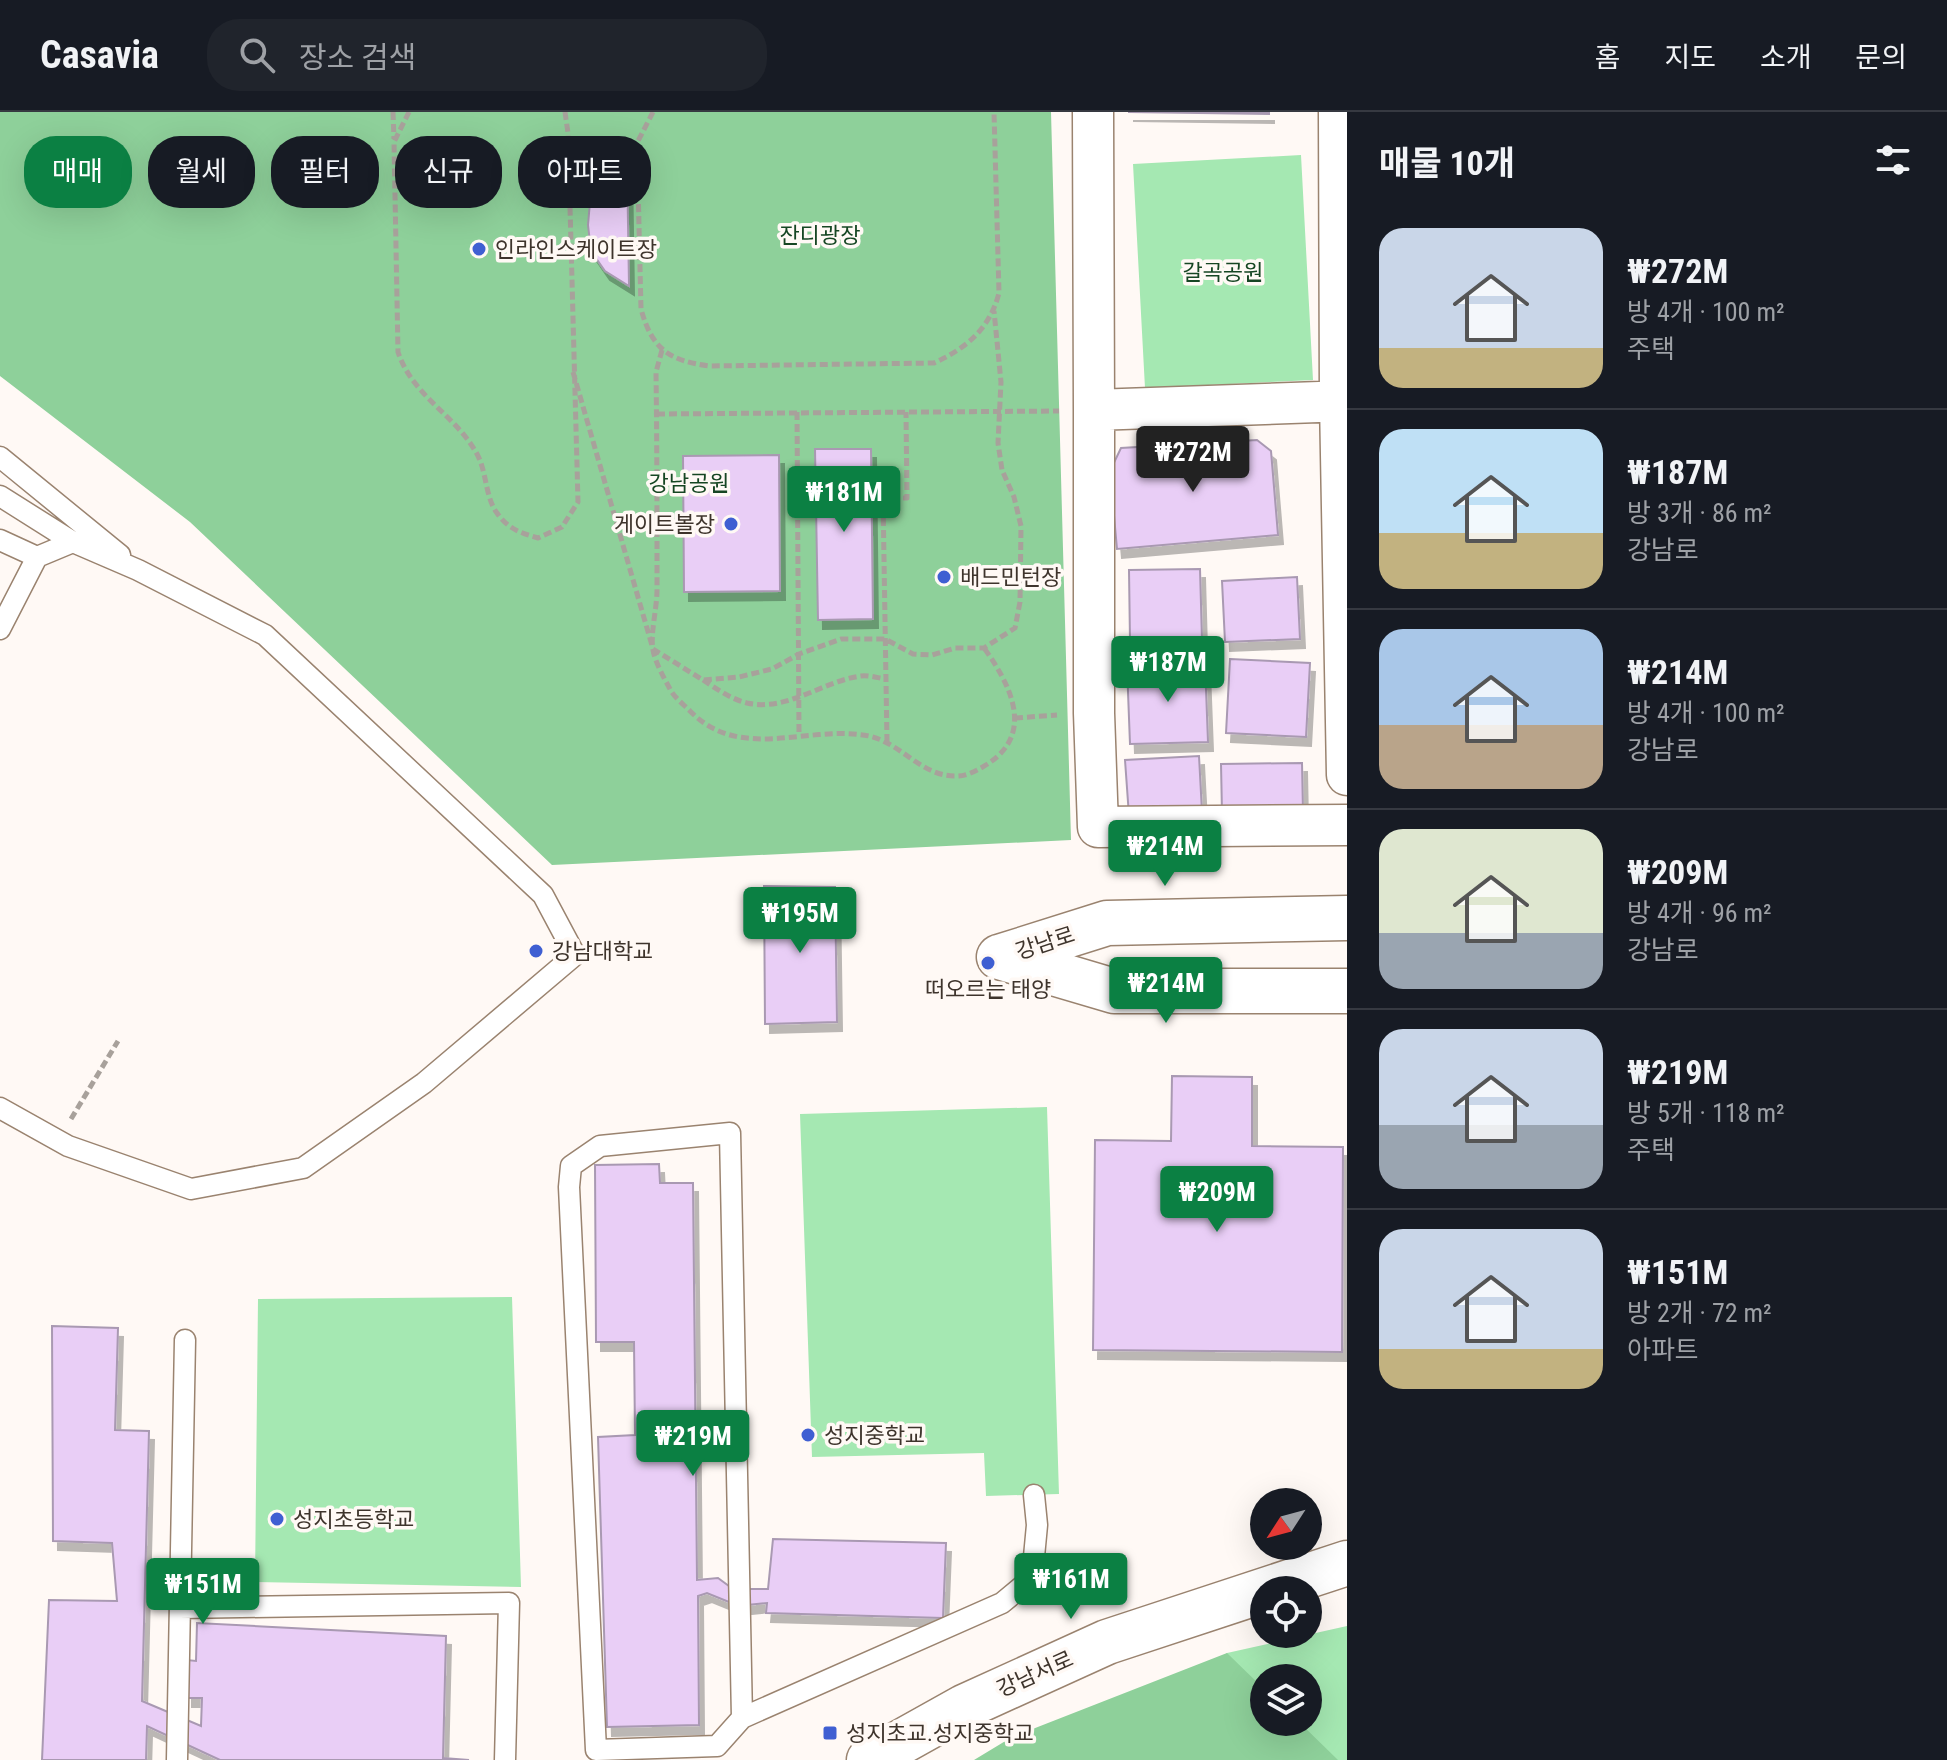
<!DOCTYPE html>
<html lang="ko">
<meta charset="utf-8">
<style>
:root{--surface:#171b24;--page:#20242c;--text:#f1f3f6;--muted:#9ea1a6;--line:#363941;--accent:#0b8043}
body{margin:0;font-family:"Roboto Condensed","Noto Sans KR",sans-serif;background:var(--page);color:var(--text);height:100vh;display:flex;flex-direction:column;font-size:30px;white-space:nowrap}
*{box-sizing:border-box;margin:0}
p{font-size:26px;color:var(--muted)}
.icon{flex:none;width:44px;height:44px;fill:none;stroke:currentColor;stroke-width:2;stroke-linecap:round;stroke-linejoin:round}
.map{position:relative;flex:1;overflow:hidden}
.drawer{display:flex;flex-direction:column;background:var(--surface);width:600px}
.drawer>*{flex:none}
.top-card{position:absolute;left:24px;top:24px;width:760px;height:72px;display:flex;gap:16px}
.needle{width:52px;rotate:234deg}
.buttons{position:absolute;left:1250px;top:1376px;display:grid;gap:16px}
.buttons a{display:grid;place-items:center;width:72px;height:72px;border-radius:50%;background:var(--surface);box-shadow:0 8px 32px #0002;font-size:40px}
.price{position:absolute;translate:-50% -68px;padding:0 18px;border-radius:8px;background:var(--accent);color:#fff;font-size:26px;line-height:52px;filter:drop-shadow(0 2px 4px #0008)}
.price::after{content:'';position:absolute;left:50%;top:48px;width:24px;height:18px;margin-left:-12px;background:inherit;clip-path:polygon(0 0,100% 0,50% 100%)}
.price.current{background:#222;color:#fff}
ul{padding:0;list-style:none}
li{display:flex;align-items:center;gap:24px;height:200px;padding:0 32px}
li+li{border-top:2px solid var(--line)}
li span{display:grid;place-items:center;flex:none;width:224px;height:160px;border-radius:24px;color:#555}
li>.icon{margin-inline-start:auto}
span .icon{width:96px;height:96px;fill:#fffc;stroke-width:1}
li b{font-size:34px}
h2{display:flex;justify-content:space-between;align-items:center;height:96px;padding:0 32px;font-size:34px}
.chip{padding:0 28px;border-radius:32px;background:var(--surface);box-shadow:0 8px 32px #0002;font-size:28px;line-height:72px}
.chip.current{background:var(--accent);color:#fff}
header{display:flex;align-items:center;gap:48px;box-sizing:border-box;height:112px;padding:0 40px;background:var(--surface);border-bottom:2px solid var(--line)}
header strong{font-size:38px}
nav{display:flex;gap:44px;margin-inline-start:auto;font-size:28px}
.search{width:560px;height:72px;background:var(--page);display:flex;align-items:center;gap:20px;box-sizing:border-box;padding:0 28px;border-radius:32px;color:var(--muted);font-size:30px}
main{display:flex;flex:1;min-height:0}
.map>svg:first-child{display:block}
.green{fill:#a5e8b2;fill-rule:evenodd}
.forest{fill:#8ed09a}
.building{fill:#e9cef6;stroke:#a999b2;stroke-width:2;filter:url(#shadow)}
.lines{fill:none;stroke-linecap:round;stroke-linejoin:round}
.lane-casing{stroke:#9a836f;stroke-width:23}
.street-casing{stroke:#9a836f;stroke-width:43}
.secondary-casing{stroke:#9a836f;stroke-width:47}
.path{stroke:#a8a19b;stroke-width:5;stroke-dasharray:8 4;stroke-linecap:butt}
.lane{stroke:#fff;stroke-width:20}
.street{stroke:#fff;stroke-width:40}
.secondary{stroke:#fff;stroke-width:44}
.poi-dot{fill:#3f5fd2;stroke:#fff9f5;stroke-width:3}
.labels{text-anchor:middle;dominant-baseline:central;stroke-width:7;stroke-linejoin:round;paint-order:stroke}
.park-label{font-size:22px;fill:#164623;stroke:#fff9f5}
.poi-label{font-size:22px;fill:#3e342c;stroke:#fff9f5;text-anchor:start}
.street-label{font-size:22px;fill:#3e342c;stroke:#fff9f5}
</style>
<header>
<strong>Casavia</strong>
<div class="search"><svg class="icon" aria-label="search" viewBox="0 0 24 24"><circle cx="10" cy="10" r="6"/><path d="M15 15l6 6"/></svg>장소 검색</div>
<nav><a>홈</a><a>지도</a><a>소개</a><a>문의</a></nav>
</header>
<main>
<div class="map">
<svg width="1347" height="1648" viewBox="0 0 1347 1648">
<defs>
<filter id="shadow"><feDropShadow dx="5" dy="9" stdDeviation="0" flood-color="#0004"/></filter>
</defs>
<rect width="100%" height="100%" fill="#fff9f5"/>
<path class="green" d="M1301,43L1313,268L1145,276L1133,52Z
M1047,995L1059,1382L986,1384L984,1341L812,1345L800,1002Z
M512,1185L521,1475L255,1470L258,1187Z
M1347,1514V1648H1111L1227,1541ZM1264,1566H1308V1610H1264Z"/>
<path class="forest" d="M0,0H1051L1071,728L552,753L190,410L0,264Z
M1227,1541L1264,1577V1610H1299L1338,1648H974L1012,1625Z"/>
<path class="building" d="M1128,0H1269V2Z
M627,49L629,174L605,159L591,139L588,113L590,90L603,63Z
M1257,328L1271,339L1278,423L1117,437L1110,359L1121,336Z
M815,337H871L873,507L818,508Z
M779,343L780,479L684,480L683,344Z
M1200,457L1202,528L1130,529L1129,458Z
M1297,465L1300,527L1225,530L1222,469Z
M1230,547L1310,551L1306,625L1226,621Z
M1205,551L1208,630L1130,632L1127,554Z
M1199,644L1202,700L1129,704L1125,648Z
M1302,651L1303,700L1222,701L1221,652Z
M764,774L835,775L837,910L765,912Z
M1172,964L1252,965V1034L1343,1035L1342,1240L1093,1238L1095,1028L1171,1029Z
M659,1052L660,1071H693L697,1468L718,1466L733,1477H768L773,1427L946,1431L943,1506L766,1501L767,1491L747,1493L729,1490L707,1481L698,1484L699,1613L607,1615L598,1325L635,1323L634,1230H596L595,1053Z
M52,1214L118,1216L115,1318L149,1319L142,1589L201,1614L202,1586H187V1548L196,1549L197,1511L446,1524L443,1646L469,1648H220L147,1614L146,1648H42L49,1488L117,1489L112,1431L53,1429Z"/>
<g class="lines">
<g class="lane-casing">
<path id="lane" d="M0,345L120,443
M0,384L73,430L138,458L265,523L543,783L575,843L424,971L303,1056L191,1077L68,1034L0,996
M0,428L37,445
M0,517L37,445L73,430
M180,1496L509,1491L505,1648
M742,1606L730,1021L600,1034L571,1054L569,1075L596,1638L717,1634L742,1606L1002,1491L1032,1466L1037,1413L1034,1383
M177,1648L185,1228"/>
</g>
<g class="street-casing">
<path id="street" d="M1093,0L1094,298L1347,289
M1339,0L1340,289L1347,663
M1094,298V601L1098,715L1347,713"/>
</g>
<g class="secondary-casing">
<path id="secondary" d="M999,845L1107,811L1347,806
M999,845L1114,879H1347
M869,1648L964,1595L1107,1530L1347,1451"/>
</g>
<path class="path" d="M393,0L394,27
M409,0L394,30L398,240C413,285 455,302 477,342C487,360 485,385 497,401C508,417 521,421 538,426L562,415L578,390L568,21L565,0
M653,0L637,31L641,197C652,237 669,249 710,254L934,251C967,236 990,216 999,181L994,0
M662,238L656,260C657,333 657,405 657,478C657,496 650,523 653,538C655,550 664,566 670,577C674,585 683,592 690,599C741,651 807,612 869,624C901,631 921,664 955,664C966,665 980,657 989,651C1035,620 1010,572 984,536
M573,260L653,537L703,568L739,565L772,557L799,542L841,527H885L913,542L932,543L955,536H984L1015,516L1020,490L1021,414L1014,385L1002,358L998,331L1001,270L994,199
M797,300L799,622
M657,302L1059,299
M703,568C717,577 731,587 747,591C787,600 823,569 861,564C869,563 878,566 886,567
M1015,606L1057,603
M887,630L883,386H907L906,300
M71,1007L118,929"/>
<use href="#lane" class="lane"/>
<use href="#street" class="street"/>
<use href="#secondary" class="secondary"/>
</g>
<g class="poi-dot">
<circle cx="479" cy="137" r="8"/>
<circle cx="731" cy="412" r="8"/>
<circle cx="944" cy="465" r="8"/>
<circle cx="536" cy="839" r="8"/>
<circle cx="988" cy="851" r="8"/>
<circle cx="808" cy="1323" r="8"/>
<circle cx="277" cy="1407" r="8"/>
<rect x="822" y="1613" width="16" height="16" rx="4"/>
</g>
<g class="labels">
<g class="park-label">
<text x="820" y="123">잔디광장</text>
<text x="1223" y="160">갈곡공원</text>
<text x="689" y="371">강남공원</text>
</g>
<g class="poi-label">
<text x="495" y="137">인라인스케이트장</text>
<text x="715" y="412" text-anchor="end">게이트볼장</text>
<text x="960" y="465">배드민턴장</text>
<text x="552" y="839">강남대학교</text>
<text x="988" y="877" text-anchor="middle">떠오르는 태양</text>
<text x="824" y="1323">성지중학교</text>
<text x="293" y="1407">성지초등학교</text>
<text x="846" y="1621">성지초교.성지중학교</text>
</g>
<g class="street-label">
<text transform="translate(1045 831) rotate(-18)">강남로</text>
<text transform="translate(1035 1562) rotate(-24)">강남서로</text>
</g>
</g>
</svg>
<div class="buttons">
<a><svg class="needle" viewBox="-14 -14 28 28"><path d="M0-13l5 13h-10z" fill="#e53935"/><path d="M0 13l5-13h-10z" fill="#9ea1a6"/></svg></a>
<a><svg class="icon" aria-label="locate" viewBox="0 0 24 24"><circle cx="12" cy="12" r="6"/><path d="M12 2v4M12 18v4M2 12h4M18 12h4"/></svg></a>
<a><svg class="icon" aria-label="layers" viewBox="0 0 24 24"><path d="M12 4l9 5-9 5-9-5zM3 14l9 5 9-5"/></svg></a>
</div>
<b class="price current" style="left:1193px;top:382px">₩272M</b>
<b class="price" style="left:844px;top:422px">₩181M</b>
<b class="price" style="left:1168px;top:592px">₩187M</b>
<b class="price" style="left:1165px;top:776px">₩214M</b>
<b class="price" style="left:800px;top:843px">₩195M</b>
<b class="price" style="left:1166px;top:913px">₩214M</b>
<b class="price" style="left:1217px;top:1122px">₩209M</b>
<b class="price" style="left:693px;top:1366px">₩219M</b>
<b class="price" style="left:1071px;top:1509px">₩161M</b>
<b class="price" style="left:203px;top:1514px">₩151M</b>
<div class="top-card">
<a class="chip current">매매</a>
<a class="chip">월세</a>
<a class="chip">필터</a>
<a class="chip">신규</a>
<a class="chip">아파트</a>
</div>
</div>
<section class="drawer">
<h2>매물 10개<svg class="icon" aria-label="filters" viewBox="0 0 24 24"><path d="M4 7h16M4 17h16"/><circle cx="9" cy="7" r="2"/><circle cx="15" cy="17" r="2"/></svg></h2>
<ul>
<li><span style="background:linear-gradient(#c9d6e8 75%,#c2b280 0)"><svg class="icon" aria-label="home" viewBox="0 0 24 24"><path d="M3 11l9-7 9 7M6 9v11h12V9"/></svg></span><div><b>₩272M</b><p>방 4개 · 100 m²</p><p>주택</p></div></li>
<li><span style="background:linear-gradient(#bfe0f5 65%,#c2b280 0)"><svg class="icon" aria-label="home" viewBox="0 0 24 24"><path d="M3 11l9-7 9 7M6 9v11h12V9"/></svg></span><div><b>₩187M</b><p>방 3개 · 86 m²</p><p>강남로</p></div></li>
<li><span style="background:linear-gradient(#a9c7e8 60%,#b9a48a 0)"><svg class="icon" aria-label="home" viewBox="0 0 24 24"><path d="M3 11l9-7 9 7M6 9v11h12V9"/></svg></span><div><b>₩214M</b><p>방 4개 · 100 m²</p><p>강남로</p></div></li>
<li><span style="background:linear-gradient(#dfe7d0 65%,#9aa5b1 0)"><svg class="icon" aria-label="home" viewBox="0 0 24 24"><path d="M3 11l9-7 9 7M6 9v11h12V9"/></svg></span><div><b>₩209M</b><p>방 4개 · 96 m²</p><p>강남로</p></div></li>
<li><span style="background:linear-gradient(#c9d6e8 60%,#9aa5b1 0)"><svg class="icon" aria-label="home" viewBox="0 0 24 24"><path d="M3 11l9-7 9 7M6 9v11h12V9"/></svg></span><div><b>₩219M</b><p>방 5개 · 118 m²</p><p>주택</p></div></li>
<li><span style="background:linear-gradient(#c9d6e8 75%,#c2b280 0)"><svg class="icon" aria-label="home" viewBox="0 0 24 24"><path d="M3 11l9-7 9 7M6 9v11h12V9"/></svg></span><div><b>₩151M</b><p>방 2개 · 72 m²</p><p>아파트</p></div></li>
</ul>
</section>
</main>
